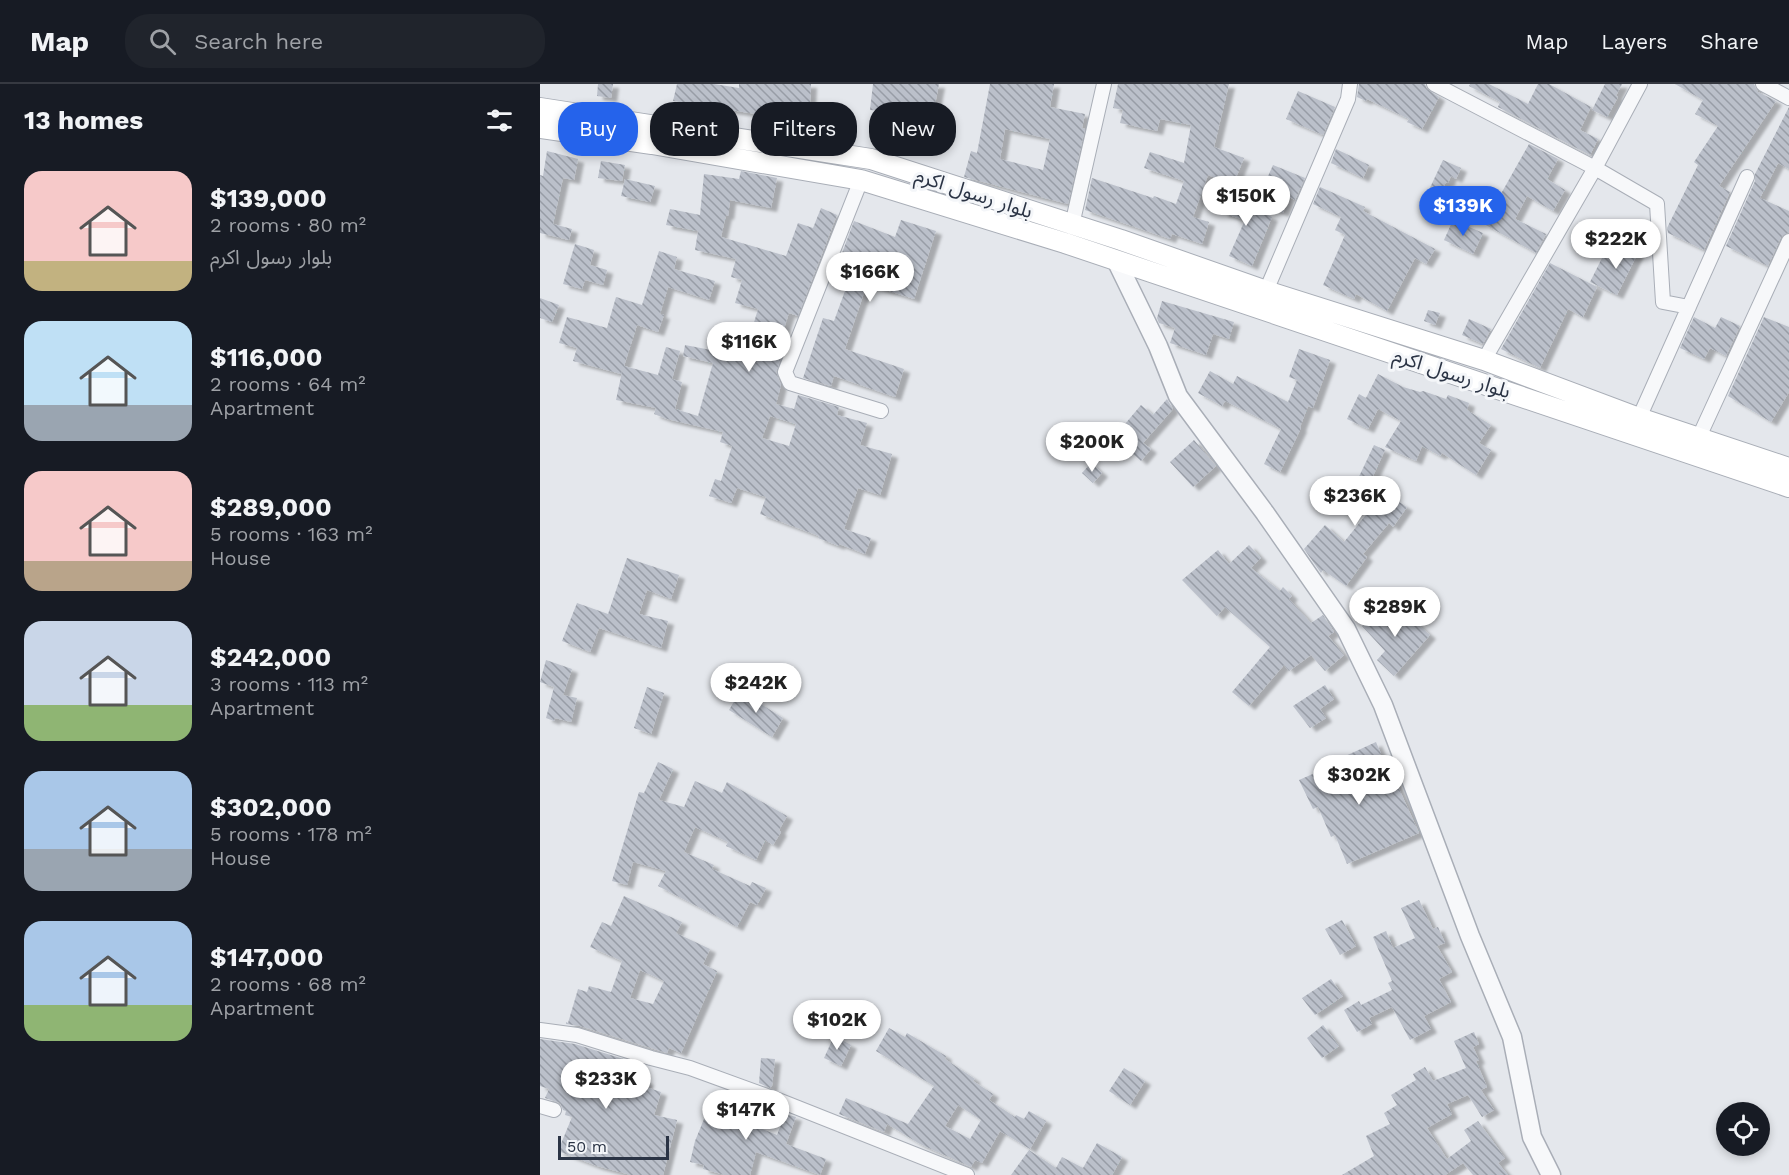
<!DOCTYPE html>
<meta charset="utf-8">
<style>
:root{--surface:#171b24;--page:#20242c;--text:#f1f3f6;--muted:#9ea1a6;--line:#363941;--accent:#2563eb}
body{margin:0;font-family:"Work Sans","Noto Sans Arabic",sans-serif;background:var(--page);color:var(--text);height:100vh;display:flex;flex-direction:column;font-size:22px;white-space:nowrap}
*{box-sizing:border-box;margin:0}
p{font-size:20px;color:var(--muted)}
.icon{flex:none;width:33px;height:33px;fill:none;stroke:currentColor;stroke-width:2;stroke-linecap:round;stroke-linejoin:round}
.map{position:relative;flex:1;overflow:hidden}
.drawer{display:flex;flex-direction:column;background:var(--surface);width:540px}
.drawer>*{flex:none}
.hud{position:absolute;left:18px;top:18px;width:570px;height:54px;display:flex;gap:12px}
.fabs{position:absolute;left:1176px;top:1018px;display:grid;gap:12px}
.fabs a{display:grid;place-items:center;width:54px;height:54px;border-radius:50%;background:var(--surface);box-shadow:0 3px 9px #0003;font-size:30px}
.scale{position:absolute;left:18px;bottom:15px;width:111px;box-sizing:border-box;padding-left:6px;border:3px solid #2b3445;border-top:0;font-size:16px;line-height:21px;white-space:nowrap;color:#2b3445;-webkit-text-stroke:4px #f4f6f9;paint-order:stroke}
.price{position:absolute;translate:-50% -51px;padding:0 14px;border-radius:21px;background:#fff;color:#222;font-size:20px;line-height:39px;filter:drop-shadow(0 2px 3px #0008)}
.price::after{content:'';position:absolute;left:50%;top:36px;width:18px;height:14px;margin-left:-9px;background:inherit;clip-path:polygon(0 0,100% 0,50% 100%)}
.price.active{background:var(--accent);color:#fff}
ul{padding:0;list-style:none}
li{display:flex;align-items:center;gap:18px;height:150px;padding:0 24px}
li span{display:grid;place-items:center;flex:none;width:168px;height:120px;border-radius:18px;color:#555}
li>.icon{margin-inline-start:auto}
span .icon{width:72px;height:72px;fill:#fffc;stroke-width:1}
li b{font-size:26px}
h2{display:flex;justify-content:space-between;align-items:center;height:72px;padding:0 24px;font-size:26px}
.pill{padding:0 21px;border-radius:24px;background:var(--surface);box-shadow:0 3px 9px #0003;font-size:21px;line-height:54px}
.pill.active{background:var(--accent);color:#fff}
header{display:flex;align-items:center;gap:36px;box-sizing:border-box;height:84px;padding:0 30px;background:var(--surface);border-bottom:2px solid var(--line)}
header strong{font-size:28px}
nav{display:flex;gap:33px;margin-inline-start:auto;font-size:21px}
.search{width:420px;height:54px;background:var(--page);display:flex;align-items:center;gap:15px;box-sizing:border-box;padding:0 21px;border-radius:24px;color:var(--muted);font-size:22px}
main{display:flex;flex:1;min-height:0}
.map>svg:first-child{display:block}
.building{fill:url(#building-back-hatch);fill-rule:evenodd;filter:url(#shadow)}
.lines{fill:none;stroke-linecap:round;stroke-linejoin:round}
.minor-casing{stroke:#a9aeb7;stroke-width:16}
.tertiary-casing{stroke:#a9aeb7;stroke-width:21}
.secondary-casing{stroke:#a9aeb7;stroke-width:22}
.minor{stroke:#f7f8fa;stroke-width:14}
.tertiary{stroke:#f7f8fa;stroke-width:18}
.secondary{stroke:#fff;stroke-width:20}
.labels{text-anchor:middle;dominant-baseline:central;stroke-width:6;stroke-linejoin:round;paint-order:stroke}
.street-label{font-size:20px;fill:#2b3445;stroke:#f4f6f9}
</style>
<header>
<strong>Map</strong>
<div class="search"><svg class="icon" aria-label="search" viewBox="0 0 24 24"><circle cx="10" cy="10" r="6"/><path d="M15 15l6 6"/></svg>Search here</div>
<nav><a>Map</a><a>Layers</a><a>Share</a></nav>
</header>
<main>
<section class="drawer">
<h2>13 homes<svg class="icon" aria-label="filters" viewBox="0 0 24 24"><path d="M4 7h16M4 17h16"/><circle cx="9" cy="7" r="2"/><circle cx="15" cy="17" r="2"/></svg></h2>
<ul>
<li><span style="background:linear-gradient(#f6c9c9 75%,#c2b280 0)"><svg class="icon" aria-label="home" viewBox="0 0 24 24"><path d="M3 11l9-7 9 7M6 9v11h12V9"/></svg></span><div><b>$139,000</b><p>2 rooms · 80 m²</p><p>بلوار رسول اکرم</p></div></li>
<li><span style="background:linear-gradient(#bfe0f5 70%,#9aa5b1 0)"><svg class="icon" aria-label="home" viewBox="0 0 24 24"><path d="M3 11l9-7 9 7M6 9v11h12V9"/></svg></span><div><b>$116,000</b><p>2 rooms · 64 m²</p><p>Apartment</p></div></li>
<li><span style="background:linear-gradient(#f6c9c9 75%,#b9a48a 0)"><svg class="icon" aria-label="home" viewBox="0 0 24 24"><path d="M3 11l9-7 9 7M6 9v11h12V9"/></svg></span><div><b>$289,000</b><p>5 rooms · 163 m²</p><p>House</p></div></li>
<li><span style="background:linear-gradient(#c9d6e8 70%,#8fb573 0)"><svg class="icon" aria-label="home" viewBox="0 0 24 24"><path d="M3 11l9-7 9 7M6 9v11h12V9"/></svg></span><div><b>$242,000</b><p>3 rooms · 113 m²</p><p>Apartment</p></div></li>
<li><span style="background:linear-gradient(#a9c7e8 65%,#9aa5b1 0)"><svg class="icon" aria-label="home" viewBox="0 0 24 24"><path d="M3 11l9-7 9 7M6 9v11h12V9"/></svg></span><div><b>$302,000</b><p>5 rooms · 178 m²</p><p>House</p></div></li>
<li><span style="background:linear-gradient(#a9c7e8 70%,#8fb573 0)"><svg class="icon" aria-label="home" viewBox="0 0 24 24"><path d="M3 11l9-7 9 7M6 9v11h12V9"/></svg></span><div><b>$147,000</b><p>2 rooms · 68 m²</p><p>Apartment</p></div></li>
</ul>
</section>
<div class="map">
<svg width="1249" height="1091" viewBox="0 0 1249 1091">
<defs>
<pattern id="building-back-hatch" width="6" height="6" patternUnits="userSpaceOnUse" patternTransform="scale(1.5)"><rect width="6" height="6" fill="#bbc0ca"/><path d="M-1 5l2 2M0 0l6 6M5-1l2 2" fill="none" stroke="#989da6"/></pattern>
<filter id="shadow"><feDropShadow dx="6" dy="4" stdDeviation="1.5" flood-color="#0004"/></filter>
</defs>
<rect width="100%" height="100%" fill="#e4e7ec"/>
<path class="building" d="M58,0H73L71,14L57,12Z
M137,0H174L199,4V0H271L270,19L305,24L302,50L282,47V43L245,40L246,36L216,35V30L133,17Z
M333,0H399L393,31L403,32L401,43L367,37L369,29L330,26Z
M450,0H514L510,23L545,30L542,44L545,45L528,120L424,93L431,67L437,69ZM465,45L510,55L503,86L460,75Z
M578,0H689L674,63L704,74L693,101L668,91L653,133L669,138L662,160L632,150L630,155L545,126L552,94L613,114L614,112L636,120L644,97L604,84L610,68L644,79L651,41L620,35L617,47L580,39L583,26L573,24Z
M819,0H885L887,5L899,13L882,45L867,38L869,35L827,15L826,17L817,13Z
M930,0H949L988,20L998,0H1009L1051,23L1040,46L1058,55L1050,71L958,23L960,18L929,2Z
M1065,0H1082L1076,12L1078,13L1067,33L1052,26Z
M1135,0H1214L1218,8L1236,17L1179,102L1190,108L1164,166L1128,149L1127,144L1158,81L1154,78L1178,42L1155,30L1163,16Z
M758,7L795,23L783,51L746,35Z
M1249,23V85L1238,79L1220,114L1249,127V148L1241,153L1228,182L1186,162L1215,97V90Z
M989,60L1018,75L1007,95L1025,106L1013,127L987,112L975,135L1006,150L996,169L944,140Z
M796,65L829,81L823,94L791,79Z
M7,67L38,75L34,96L23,94L13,140L32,145L29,156L0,149V91L3,92Z
M903,76L921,84L916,95L911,92L908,99L906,98L897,115L887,110Z
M61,77L85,81L82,97L58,94Z
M733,81L765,94L755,116L749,113L743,129L731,124L738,106L724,101Z
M201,87L237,94L231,124L190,116L188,132L186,131L181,153L246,172L258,139L273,144L281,124L297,131L258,232L249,229L241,254L248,255L236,288L241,301L236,320L254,325L258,311L299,323L297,331L327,339L320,361L352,370L340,411L318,404L304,445L331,454L325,470L299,460V462L278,454L279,452L220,430L226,413L197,404L191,419L169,412L175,395L181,397L192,362L180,358L183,348L127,335L114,330L116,324L76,316L83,283L81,290L33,277L37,264L19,259L27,233L67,244L76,213L102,221L119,167L137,173L134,185L175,197L169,216L128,203L120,230L124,231L118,248L97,241L84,282L118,291L126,263L140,267L132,295L142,298L135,325L158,332L173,279L143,272L145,261L176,267H179L182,257L207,262L218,225L195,219L202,196L191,193L196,175L155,166L158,147L126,141L130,125L160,131L164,90L199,95ZM230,332L256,340L249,362L222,354Z
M85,95L115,102L110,118L81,112Z
M780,103L825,123L823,127L895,165L886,180L875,174L847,227L816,210L814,215L783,201L805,151L795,146L801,133L773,120Z
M689,105L708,111L705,122L732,133L712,182L689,172L705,136L682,129Z
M361,136L396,147L374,215L327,200L305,265L364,285L355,313L294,292L291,302L263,294L283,234L294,237L317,174L302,169L314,137L355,153Z
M913,136L943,149L933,170L904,156Z
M1093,155L1103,159L1077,211L1050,198L1063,172L1080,180Z
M35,160L54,166L50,181L67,186L63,201L45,196L42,205L23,200Z
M1010,179L1057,203L1043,233L1028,225L1000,284L961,265Z
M0,214L19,221L12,238L0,234Z
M622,217L694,238L689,255L673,250L666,271L630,259L635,244L619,239L617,234Z
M888,226L900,229L895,241L884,237Z
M1154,233L1175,244L1181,233L1200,242L1186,272L1170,264L1164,275L1140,264Z
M1224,233L1249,243V308L1231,338L1188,312Z
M929,235L951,245L943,260L922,251Z
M759,265L790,276L773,324L768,322L760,343L761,344L740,388L724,380L741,345L685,317L682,322L658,309L670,287L693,300L697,292L748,318L757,296L749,293Z
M838,290L863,303L880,308L883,307L906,315L908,311L929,319L927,326L951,341L939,359L951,366L936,391L902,369L900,372L882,362L876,377L845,363L861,337L838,325L828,345L807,335L819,310L826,314Z
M627,315L633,325L603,359L611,365L601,377L574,353L601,321L613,331Z
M654,356L676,382L653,403L630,378Z
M834,361L845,366L826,407L854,418L856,416L867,423L853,443L849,439L823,470L827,473L806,502L783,486L781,489L764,465L785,441L804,458L829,427L800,416L806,400L814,403Z
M551,379L562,389L553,399L542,389Z
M709,461L721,474L711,484L740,507L743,503L752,512L749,515L771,539L783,531L794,548L788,552L804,571L785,587L771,571L749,587L744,581L709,622L692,608L730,563L685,523L677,532L642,496L678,466L689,480Z
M87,474L139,491L131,515L107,506L99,530L128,537L121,564L59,544L50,568L22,557L37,519L68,530Z
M847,520L860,534L865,529L890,551L854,592L837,576L845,567L822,542Z
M6,576L32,585L23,611L37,614L31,638L15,634L14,637L6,634L14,603L0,598Z
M785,601L794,615L780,625L786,634L770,644L753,622Z
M107,603L124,609L111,650L94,644Z
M200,607L243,634L232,653L189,626Z
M836,658L841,670L820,679L832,706L855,696L879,749L807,780L795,751L791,753L778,723L773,725L759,696L791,682L790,679Z
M118,678L133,685L119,716L144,723L155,697L182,709L187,698L247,732L239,746L241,748L233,761L225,756L216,776L186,762L188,758L155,743L144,768L174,781L172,785L210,802L212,798L226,804L217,821L210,818L197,843L118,802L126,787L93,778L87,801L72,797L99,708L104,709Z
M84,812L142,838L136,849L170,865L163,880L177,887L141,969L129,964L127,969L40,942L26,940V938L28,939L38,905L47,908L49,902L71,908L82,877L50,863L62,838L71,842ZM100,886L124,897L113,920L90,914Z
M879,816L893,845L898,843L905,859L897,862L912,888L899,895L911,918L884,932L891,945L870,956L852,923L829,934L832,940L817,948L804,926L819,917L821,921L852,906L848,899L852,897L833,853L846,847L853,864L875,854L861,824Z
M802,836L816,862L800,871L785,845Z
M791,895L803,912L775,931L762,914Z
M783,941L799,962L782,974L767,954Z
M349,944L365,953L367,949L406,972L405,975L435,995L433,997L453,1010L449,1016L475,1033L476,1031L484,1035L489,1027L506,1037L490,1065L460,1047L442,1079L435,1076L431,1083L380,1060L347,1040L344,1048L299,1030L306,1014L368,1040L394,1002L336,967ZM418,1021L441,1036L430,1055L405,1042Z
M934,948L939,960L933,963L939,976L936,977L947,1003L941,1006L954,1026L942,1033L928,1011L907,1020L912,1030L887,1044L907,1075L931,1057L924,1046L938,1037L965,1074L958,1079L968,1091H933L923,1079L905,1091H802L834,1072L826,1052L850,1040L844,1029L857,1021L851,1011L876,996L873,990L885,983L893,997L926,984L914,957Z
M294,952L311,961L301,982L284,974Z
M0,955L35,960L90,977L86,991L108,997L106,1003L121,1008L114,1031L137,1036L123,1091H91L57,1082L18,1067L32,1033L25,1031L26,1027L23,1026L20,1019L5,1014L9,1005L0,1002Z
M221,974L235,975L232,1002L230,1004L219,999Z
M584,984L605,997L590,1021L569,1007Z
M187,1007L224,1021L217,1043L237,1051L245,1030L256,1033L246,1060L286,1075L280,1091L216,1068L210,1091H185L163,1085L164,1081L150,1078L155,1057L164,1035L175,1039Z
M557,1059L582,1073L572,1091H471L489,1066L516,1084L522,1073L543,1084Z"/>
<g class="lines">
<g class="minor-casing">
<path id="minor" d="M894,0L1055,84L1117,120L1123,218L1149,223
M1223,0L1249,14
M321,96L245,288L250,299L341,327
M532,141L564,0
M726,207L808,15L810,0
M944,276L1055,84L1100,0
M1099,334L1207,93
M1159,353L1249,157
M0,946L37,951L111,974L150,984L238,1016L427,1091
M0,1022L14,1026"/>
</g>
<g class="tertiary-casing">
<path id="tertiary" d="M576,176L618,262L638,312L725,429L806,545L843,621L930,852L972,953L992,1053L1011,1091"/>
</g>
<g class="secondary-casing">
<path id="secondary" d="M0,24L331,75L581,156L726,207L944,276L1099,334L1249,384
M0,44L112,60L321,96L525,159L1249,403"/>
</g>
<use href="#minor" class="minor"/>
<use href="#tertiary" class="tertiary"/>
<use href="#secondary" class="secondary"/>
</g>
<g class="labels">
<g class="street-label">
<text transform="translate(434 109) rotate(18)">بلوار رسول اکرم</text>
<text transform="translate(912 289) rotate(18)">بلوار رسول اکرم</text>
</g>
</g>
</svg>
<div class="fabs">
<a><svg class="icon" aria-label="locate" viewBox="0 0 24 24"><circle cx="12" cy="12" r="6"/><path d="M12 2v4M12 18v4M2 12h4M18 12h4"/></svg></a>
</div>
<div class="scale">50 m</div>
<b class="price" style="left:706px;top:143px">$150K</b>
<b class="price active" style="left:923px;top:153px">$139K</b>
<b class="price" style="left:1076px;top:186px">$222K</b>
<b class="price" style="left:330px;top:219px">$166K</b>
<b class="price" style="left:209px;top:289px">$116K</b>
<b class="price" style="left:552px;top:389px">$200K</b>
<b class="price" style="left:815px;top:443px">$236K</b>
<b class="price" style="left:855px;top:554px">$289K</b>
<b class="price" style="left:216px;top:630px">$242K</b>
<b class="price" style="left:819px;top:722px">$302K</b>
<b class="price" style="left:297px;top:967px">$102K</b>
<b class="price" style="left:66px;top:1026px">$233K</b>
<b class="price" style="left:206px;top:1057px">$147K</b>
<div class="hud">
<a class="pill active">Buy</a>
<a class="pill">Rent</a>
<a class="pill">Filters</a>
<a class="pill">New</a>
</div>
</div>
</main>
